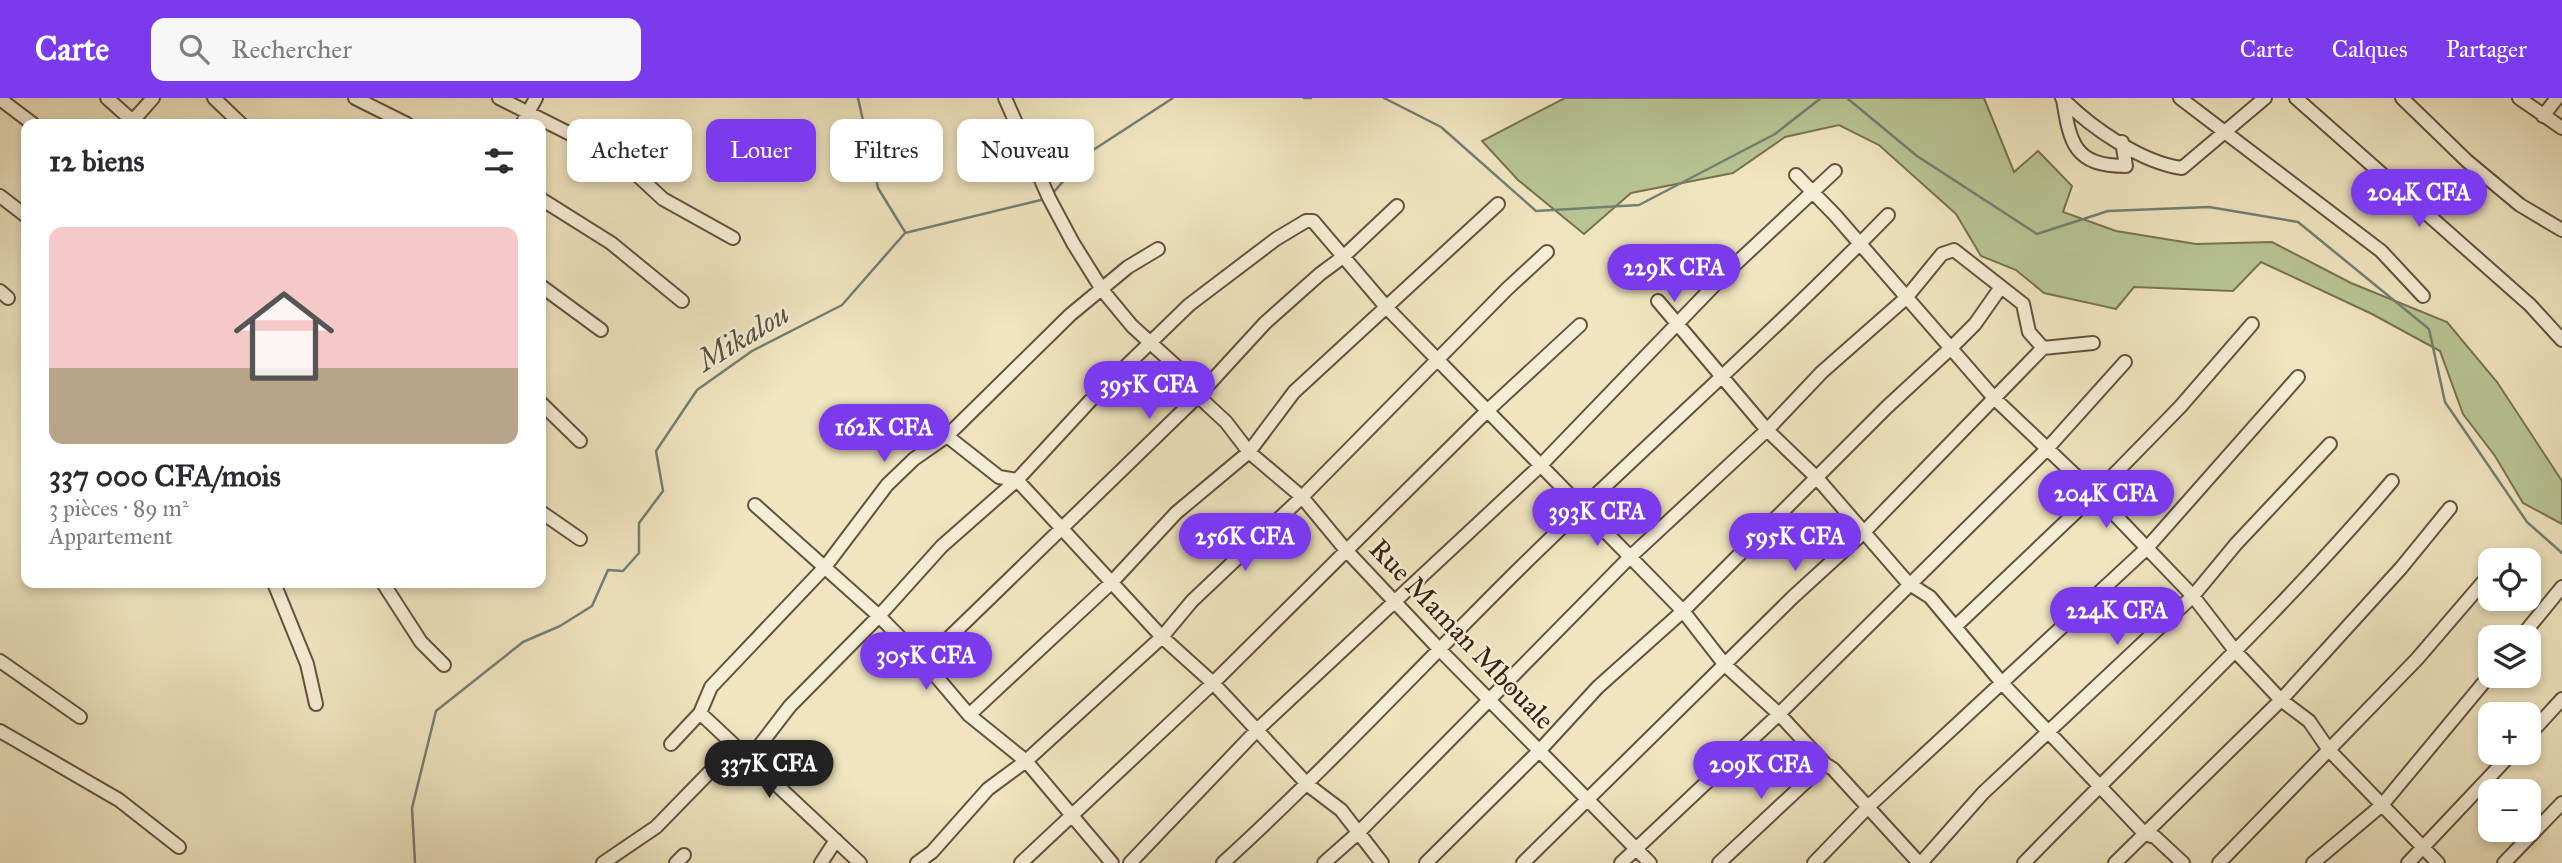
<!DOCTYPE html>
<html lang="fr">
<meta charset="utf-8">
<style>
:root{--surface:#fff;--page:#f7f7f7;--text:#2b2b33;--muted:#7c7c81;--line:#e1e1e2;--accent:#7c3aed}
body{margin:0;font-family:"IM FELL Great Primer",serif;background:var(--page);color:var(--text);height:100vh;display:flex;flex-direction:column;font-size:26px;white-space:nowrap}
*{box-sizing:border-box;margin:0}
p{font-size:23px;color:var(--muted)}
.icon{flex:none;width:38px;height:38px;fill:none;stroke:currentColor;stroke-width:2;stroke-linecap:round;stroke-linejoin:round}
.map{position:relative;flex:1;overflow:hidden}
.side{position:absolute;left:21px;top:21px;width:525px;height:469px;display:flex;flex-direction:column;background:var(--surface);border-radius:14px;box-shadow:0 4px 10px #0003}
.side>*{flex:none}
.hud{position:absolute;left:567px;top:21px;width:665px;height:63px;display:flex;gap:14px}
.tools{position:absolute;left:2478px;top:450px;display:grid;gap:14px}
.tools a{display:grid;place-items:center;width:63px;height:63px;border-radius:14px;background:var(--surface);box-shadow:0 4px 10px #0003;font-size:35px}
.price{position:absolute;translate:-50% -60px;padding:0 16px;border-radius:24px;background:var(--accent);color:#fff;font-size:23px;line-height:46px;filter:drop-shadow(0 2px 4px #0008)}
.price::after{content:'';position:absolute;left:50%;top:42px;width:21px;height:16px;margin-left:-10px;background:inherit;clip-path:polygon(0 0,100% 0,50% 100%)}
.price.on{background:#222;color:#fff}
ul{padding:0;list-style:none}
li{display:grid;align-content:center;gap:14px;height:371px;padding:0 28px}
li+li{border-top:2px solid var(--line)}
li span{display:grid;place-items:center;height:217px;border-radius:14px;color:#555}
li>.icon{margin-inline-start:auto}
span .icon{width:126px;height:126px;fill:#fffc;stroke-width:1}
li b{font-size:30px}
h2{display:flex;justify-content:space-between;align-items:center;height:84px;padding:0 28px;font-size:30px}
.chip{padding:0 24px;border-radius:14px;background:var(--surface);box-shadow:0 4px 10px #0003;font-size:24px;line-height:63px}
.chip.on{background:var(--accent);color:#fff}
header{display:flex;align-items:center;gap:42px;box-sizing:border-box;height:98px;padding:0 35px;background:var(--accent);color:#fff}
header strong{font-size:33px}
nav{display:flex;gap:38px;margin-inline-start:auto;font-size:24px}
.search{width:490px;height:63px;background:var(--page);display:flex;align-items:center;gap:18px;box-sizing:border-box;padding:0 24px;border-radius:14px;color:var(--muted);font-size:26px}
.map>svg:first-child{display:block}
.green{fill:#b8c593;stroke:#787353;stroke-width:2}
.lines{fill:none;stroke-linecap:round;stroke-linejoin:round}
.stream{stroke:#728074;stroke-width:2.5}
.street-casing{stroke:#65523e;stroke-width:16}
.street{stroke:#f5eed6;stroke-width:12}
.labels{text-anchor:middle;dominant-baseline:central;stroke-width:5;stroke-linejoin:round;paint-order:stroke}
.street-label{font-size:28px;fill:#372113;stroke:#f5eed6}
.water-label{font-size:30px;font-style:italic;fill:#555044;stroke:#f5eed6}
</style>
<header>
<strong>Carte</strong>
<div class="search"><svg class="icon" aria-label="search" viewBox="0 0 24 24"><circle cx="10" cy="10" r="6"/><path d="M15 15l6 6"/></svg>Rechercher</div>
<nav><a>Carte</a><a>Calques</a><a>Partager</a></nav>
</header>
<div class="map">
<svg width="2562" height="765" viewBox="0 0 2562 765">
<rect width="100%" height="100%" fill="#f0e5c0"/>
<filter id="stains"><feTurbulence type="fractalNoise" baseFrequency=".00286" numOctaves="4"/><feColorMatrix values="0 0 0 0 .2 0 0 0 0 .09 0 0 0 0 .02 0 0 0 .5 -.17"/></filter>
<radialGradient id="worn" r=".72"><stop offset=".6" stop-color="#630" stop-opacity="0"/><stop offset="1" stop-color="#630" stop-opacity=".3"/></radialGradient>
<path class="green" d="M1565,0H1984L2014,74L2038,53L2072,88L2063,114L2116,133L2196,146L2272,144L2351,185L2447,224L2497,284L2562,383V426L2523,405L2495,358L2463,316L2440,253L2372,216L2261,164L2233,193L2134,189L2116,211L2044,195L2016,172L1981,158L1956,116L1879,47L1839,27L1785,39L1733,75L1631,95L1584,136L1518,82L1482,43Z"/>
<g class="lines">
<path class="stream" d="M858,0L878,90L905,134
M1304,0H1311
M1384,0L1441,29L1536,113L1639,107L1775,36L1821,0
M1847,0L1917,58L2037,136L2108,113L2209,109L2298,124L2429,231L2445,304L2527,424L2562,455
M1053,95L1087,56L1173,0
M415,765L412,710L436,613L523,544L560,528L592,508L608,472L623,473L639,455V425L663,393L656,353L697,292L752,253L842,207L905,135L1045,101"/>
<g class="street-casing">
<path id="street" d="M107,0L136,26
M214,0L241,26
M355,0L407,26
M499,0L620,61L663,101L733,140
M1005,0L1049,100L1073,145L1103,193L1132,228L1177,269L1198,298L1226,324L1249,354L1302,399L1345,451L1441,553L1650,765
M2062,0C2090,29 2142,65 2182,70L2265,0
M2180,0L2381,153L2423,198
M2296,0L2530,207L2562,242
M2402,0L2467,63L2520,107L2562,132
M2519,0L2562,30
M0,1L33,26
M2063,1C2070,45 2074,68 2126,68L2122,44
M2543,18L2557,0
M130,26L153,0
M522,26L536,0
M1796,77L1835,117L1995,301L2095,396L2193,498L2236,554L2281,602L2309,623L2329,652L2438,765
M0,98L26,118
M541,101L611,145L682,203
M541,188L601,232
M0,193L8,200
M1658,203L1767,332L1817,380L1908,485L1930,499L2002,585L2145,736L2155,739L2183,765
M541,305L580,343
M947,338L999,379L1017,382L1162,539L1213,585L1308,687L1341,712L1382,765
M755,407L879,518L924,564L969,617L1026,663L1112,765
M541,414L580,441
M2502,462L2506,458
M274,485L307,566L316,606
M383,485L421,544L444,567
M1956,528L2095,396L2180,309L2252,226
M2521,539L2562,489
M0,563L80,619
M924,564L1198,298L1265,225L1320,176L1343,159L1397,108
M700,615L860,765
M969,617L1112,484L1176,415L1249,354L1294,294L1498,106
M0,633L119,702L179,749
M2529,637L2562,601
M671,646L700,615L711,589L825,469L887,387L914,361L947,338L1070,217L1128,169L1158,151
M750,660L790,608L879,518L942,448L1017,382L1090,303L1189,207L1276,141L1306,123H1313L1387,210L1683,513L1725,567L1779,616L1825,666L1833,671L1919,765
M603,765L656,729L735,648
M676,765L684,757
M821,765L836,742
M917,765L932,754L988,691L1026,663L1162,539L1192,503L1302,399L1507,191L1547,154
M1021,765L1213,585L1487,313L1580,227
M1130,765L1258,631L1541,367L1728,173L1835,73
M1223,765C1327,670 1421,568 1520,470C1641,351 1769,239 1888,117
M1324,765L1359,734L1629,460L1767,332L1822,274L1906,200L1942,156L1954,152L2023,206L2029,234L2043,250
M1426,765L1541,651L1598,589L1683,513L1887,309L1952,249L1975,226L2001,189
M1523,765L1793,499L1863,435L2043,250L2093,245
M1621,765L1779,616L2046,352L2125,264
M1719,765L1825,666
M1814,765L1869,708L2146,451L2298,279
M1921,765L1983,695L2193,498L2236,446L2330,346
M2024,765C2147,638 2278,518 2392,383
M2115,765L2281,602L2401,470L2450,410
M2219,765L2417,561L2490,476
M2313,765L2382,707L2490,577
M2408,765L2513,654
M2504,765L2562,705"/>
</g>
<use href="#street" class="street"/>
</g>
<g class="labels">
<g class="street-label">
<text transform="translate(1462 536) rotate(46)">Rue Maman Mbouale</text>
</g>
<g class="water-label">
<text transform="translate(743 239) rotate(-31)">Mikalou</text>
</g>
</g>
<rect width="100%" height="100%" filter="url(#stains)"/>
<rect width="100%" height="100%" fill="url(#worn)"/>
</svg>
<div class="tools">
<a><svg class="icon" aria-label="locate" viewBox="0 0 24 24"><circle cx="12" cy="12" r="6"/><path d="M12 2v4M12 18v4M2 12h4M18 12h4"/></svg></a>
<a><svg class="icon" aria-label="layers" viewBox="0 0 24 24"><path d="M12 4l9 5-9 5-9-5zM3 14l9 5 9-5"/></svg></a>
<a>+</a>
<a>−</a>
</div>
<b class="price" style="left:2419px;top:131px">204K CFA</b>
<b class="price" style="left:1674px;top:206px">229K CFA</b>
<b class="price" style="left:1149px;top:323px">395K CFA</b>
<b class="price" style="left:884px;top:366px">162K CFA</b>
<b class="price" style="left:2106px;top:432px">204K CFA</b>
<b class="price" style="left:1597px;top:450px">393K CFA</b>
<b class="price" style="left:1245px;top:475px">256K CFA</b>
<b class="price" style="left:1795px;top:475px">595K CFA</b>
<b class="price" style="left:2117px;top:549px">224K CFA</b>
<b class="price" style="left:926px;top:594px">305K CFA</b>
<b class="price on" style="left:769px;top:702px">337K CFA</b>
<b class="price" style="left:1761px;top:703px">209K CFA</b>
<div class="hud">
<a class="chip">Acheter</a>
<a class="chip on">Louer</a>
<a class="chip">Filtres</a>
<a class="chip">Nouveau</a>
</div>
<section class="side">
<h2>12 biens<svg class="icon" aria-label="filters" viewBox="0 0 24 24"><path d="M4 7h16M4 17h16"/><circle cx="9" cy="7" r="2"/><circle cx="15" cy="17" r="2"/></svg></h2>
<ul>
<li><span style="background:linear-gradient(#f6c9c9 65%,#b9a48a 0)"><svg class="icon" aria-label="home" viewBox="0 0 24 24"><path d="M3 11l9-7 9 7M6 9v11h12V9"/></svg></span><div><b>337 000 CFA/mois</b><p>3 pièces · 89 m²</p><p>Appartement</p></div></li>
</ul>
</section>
</div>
